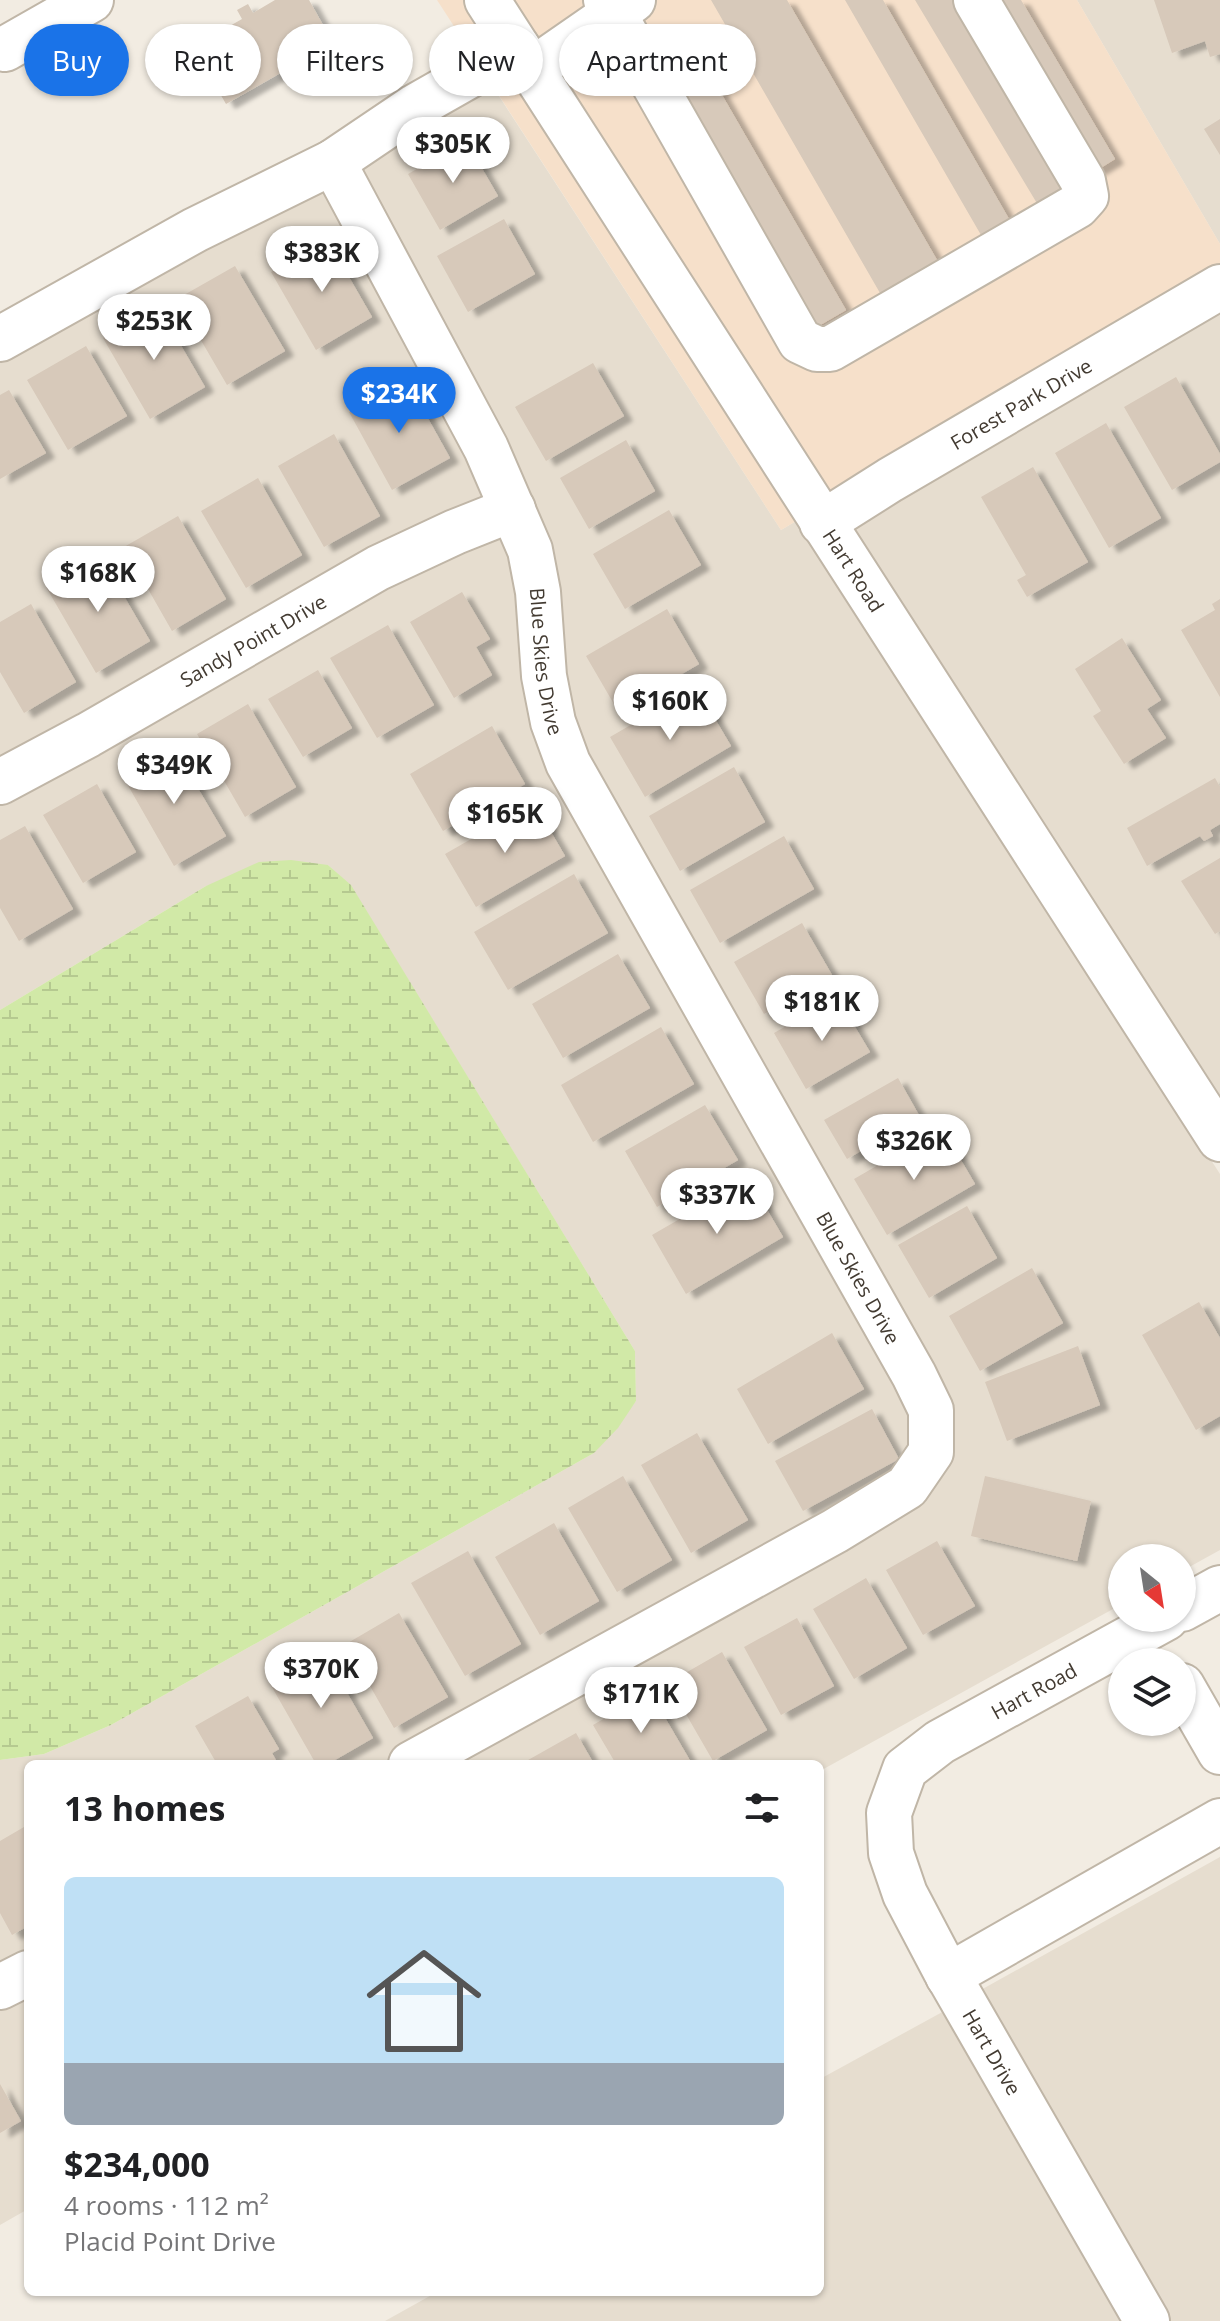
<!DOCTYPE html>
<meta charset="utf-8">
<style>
:root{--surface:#fff;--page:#f6f6f6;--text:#202124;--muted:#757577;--line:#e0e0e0;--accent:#1a73e8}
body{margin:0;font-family:"Open Sans",sans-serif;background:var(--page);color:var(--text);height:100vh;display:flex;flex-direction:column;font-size:30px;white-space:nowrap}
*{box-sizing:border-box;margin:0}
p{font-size:26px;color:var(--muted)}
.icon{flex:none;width:44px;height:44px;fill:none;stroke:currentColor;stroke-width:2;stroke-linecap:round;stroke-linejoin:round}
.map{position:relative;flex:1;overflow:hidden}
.details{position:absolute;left:24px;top:1760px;width:800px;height:536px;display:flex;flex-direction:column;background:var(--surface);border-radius:12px;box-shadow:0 2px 6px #0004}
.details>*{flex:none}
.hud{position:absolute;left:24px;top:24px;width:800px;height:72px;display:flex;gap:16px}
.needle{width:52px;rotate:150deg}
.buttons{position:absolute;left:1108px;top:1544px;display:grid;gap:16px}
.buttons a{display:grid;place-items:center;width:88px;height:88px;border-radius:50%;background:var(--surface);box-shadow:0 2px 6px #0004;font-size:40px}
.price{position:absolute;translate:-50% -68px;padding:0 18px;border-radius:28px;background:#fff;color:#222;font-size:26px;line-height:52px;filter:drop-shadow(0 2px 4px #0008)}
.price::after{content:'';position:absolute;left:50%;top:48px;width:24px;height:18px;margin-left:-12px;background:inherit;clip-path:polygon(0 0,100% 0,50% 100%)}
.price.selected{background:var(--accent);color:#fff}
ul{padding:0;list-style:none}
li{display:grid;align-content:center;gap:16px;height:424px;padding:0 40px}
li+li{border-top:2px solid var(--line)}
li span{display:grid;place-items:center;height:248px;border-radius:12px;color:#555}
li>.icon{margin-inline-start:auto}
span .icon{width:144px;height:144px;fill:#fffc;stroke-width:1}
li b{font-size:34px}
h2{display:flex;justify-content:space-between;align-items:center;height:96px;padding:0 40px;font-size:34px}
.chip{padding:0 28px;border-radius:36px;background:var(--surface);box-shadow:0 2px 6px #0004;font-size:28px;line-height:72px}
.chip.selected{background:var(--accent);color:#fff}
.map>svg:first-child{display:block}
.residential{fill:#e6ddcf}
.commercial{fill:#f6e0ca}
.wetland{fill:url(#wetland-marsh)}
.building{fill:#d7c9ba;filter:url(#shadow)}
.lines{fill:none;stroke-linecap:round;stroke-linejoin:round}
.minor-casing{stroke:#c0b6a7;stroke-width:48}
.minor{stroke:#fff;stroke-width:44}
.labels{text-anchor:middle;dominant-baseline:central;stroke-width:7;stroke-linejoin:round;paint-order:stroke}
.street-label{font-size:20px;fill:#433b32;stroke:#fff}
</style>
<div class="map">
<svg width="1220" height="2321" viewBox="0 0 1220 2321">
<defs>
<pattern id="wetland-marsh" width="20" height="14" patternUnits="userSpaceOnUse" patternTransform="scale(2)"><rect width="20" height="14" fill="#d1e9a7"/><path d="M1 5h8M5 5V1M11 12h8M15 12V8" fill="none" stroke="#b5c990"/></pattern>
<filter id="shadow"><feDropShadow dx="9" dy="5" stdDeviation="2" flood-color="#0004"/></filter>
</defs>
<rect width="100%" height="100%" fill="#f2ece2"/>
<path class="residential" d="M1077,0H1220V244Z
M482,70L781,530L798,520L1220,1174V1550L1182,1571V1558H1122V1604L820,1771V1764H28V2209L0,2225V1760L44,1754L111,1725L594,1453L636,1401L635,1351L351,886L328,865L206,886L0,1010V333Z
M1220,279V1104L831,501Z
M1220,1857V2321H1170L979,1991Z
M946,2010L1126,2321H385L437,2292H820V2079Z"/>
<path class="commercial" d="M437,0H464L798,520L781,530Z
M509,0H1077L1220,244V279L831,501Z"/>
<path class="wetland" d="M291,860L328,865L351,885L635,1351L636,1401L618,1428L594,1453L111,1725L44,1754L0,1760V1010L206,886L259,862Z"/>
<path class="building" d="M275,0H309L333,43L226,104L193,47L242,19L237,10L248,4L253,13Z
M711,0H787L937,260L880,293Z
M845,0H883L1009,219L981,235Z
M915,0H954L1066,188L1038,205Z
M992,0H1021L1115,159L1094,172Z
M1154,0H1220V54L1210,57L1205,41L1172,53Z
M681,24L846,310L803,335L638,49Z
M1220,119V155L1204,129Z
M466,141L498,196L440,230L408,174Z
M504,219L535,274L468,312L437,256Z
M327,239L372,317L316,350L271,272Z
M235,266L285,351L227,385L177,299Z
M158,306L205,387L150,419L103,338Z
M86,346L127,416L68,450L27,380Z
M593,363L624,416L546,461L515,407Z
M1176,377L1220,454V462L1172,490L1124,407Z
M406,379L450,458L392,490L349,412Z
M9,390L46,453L0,479V395Z
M1106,423L1161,518L1109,548L1055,453Z
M334,434L380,516L324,547L278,466Z
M626,440L655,491L589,529L560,478Z
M1033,467L1088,562L1027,597L1017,580L1026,575L981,497Z
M258,478L302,555L246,588L201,511Z
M669,510L701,565L625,609L593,554Z
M178,516L226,599L172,631L124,547Z
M100,555L150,641L96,673L46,587Z
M462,592L490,639L476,647L492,675L454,698L410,622Z
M1220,599V697L1181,630L1215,610L1212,604Z
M31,604L76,682L24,713L0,672V622Z
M667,609L699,664L618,711L586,656Z
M388,625L434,705L377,738L330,658Z
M1122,638L1161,700L1147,709L1166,738L1124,764L1093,716L1101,711L1075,669Z
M318,670L352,728L303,757L268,699Z
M696,687L731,746L645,797L610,737Z
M248,704L296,787L245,817L197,734Z
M492,726L525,784L443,831L410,774Z
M173,746L226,836L174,866L122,775Z
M734,767L765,822L680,871L649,816Z
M1215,778L1220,787V824L1210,830L1213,836L1204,841L1200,836L1147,866L1127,828Z
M97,784L136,852L83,883L43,815Z
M534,803L565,856L476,907L445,854Z
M25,826L73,909L19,941L0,908V840Z
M784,836L814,889L720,943L690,890Z
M1220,858V931L1215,934L1181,881Z
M574,874L608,933L508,990L474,932Z
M802,923L832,975L764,1014L734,962Z
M618,954L650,1008L563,1058L532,1004Z
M837,997L870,1052L806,1089L774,1033Z
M661,1027L694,1084L593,1142L561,1085Z
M898,1078L920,1117L847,1159L824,1120Z
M705,1105L738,1160L657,1207L625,1151Z
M942,1128L975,1184L887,1235L854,1179Z
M749,1179L783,1237L686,1294L652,1235Z
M967,1206L997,1258L929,1298L898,1245Z
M1032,1268L1063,1323L980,1371L949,1316Z
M1199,1302L1220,1338V1416L1196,1430L1142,1335Z
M832,1333L864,1389L768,1444L737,1389Z
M1078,1346L1100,1405L1007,1441L985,1382Z
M872,1409L899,1459L803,1511L775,1461Z
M697,1433L748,1520L691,1553L641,1465Z
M623,1476L672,1560L617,1592L568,1508Z
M985,1476L1091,1501L1077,1561L971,1536Z
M554,1523L599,1601L540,1635L495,1557Z
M937,1541L975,1606L923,1635L886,1570Z
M468,1551L521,1644L465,1676L411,1583Z
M866,1578L907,1648L854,1679L813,1609Z
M399,1613L448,1697L394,1728L346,1644Z
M797,1618L834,1686L781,1715L744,1647Z
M323,1651L373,1738L328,1764H316L269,1682Z
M722,1652L767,1730L713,1761L668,1683Z
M650,1692L692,1764H616L593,1725Z
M248,1696L279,1749L272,1753L278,1764H217L195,1726Z
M576,1733L594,1764H521Z
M24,1827L28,1835V1926L12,1935L0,1913V1841Z
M0,2084L21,2121L0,2133Z"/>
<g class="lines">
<g class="minor-casing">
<g id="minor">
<path id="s1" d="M487,0L1220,1139"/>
<path d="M606,0L800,341L817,349H830L1077,206L1086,196L1083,181L976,0"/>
<path d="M5,49L91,0"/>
<path d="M532,70L633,0"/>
<path id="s2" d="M333,162L486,448L530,550L538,592L544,676L553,722L568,763L914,1375L931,1410V1452L907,1487L835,1531L411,1764"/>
<path d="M0,339L195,230L333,162L416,106L518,48"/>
<path id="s3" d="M822,523L890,480L1220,287"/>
<path id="s4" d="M0,782L88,735L378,568L455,532L513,509"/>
<path d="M1182,1609L1220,1588"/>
<path d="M1182,1686L1220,1752"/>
<path d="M948,1976L1220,1821"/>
<path d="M0,1987L28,1973"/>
<path id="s5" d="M1147,2321L945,1970L905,1894L891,1853L889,1813L905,1769L940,1742L1166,1618"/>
</g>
</g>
<use href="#minor" class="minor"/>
</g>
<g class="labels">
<g class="street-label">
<text stroke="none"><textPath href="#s3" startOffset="232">Forest Park Drive</textPath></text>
<text stroke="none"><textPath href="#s1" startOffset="678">Hart Road</textPath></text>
<text stroke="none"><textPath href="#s4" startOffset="290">Sandy Point Drive</textPath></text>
<text stroke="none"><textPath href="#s2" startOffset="548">Blue Skies Drive</textPath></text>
<text stroke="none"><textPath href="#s2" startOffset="1244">Blue Skies Drive</textPath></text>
<text stroke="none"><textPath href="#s5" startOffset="772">Hart Road</textPath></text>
<text transform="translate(992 2052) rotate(60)">Hart Drive</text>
</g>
</g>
</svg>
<div class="buttons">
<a><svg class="needle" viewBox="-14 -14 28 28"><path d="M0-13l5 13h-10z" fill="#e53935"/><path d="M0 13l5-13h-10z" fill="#757577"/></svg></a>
<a><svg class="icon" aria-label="layers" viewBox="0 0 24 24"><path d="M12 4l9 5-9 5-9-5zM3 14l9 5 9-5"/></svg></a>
</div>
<b class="price" style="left:453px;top:185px">$305K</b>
<b class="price" style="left:322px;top:294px">$383K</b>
<b class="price" style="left:154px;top:362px">$253K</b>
<b class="price selected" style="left:399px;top:435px">$234K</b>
<b class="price" style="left:98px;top:614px">$168K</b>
<b class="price" style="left:670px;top:742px">$160K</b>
<b class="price" style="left:174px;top:806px">$349K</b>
<b class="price" style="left:505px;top:855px">$165K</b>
<b class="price" style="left:822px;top:1043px">$181K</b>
<b class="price" style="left:914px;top:1182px">$326K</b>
<b class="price" style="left:717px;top:1236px">$337K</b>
<b class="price" style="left:321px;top:1710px">$370K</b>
<b class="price" style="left:641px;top:1735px">$171K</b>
<div class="hud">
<a class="chip selected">Buy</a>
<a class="chip">Rent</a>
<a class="chip">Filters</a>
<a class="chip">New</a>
<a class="chip">Apartment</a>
</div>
<section class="details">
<h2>13 homes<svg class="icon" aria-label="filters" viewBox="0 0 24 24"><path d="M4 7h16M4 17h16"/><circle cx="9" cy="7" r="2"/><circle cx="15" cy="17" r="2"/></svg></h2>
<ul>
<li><span style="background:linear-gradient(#bfe0f5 75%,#9aa5b1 0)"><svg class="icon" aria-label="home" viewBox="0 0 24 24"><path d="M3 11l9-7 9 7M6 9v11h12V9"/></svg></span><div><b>$234,000</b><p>4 rooms · 112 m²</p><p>Placid Point Drive</p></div></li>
</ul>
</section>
</div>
